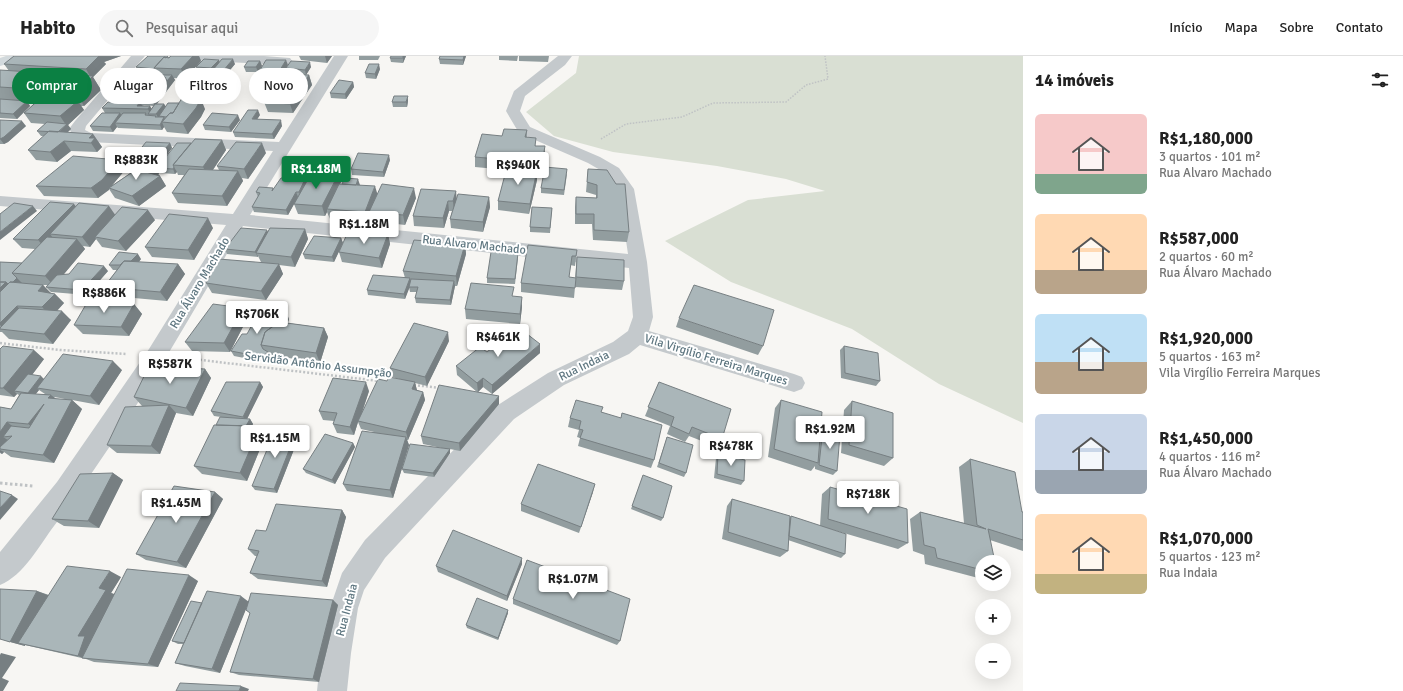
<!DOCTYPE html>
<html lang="pt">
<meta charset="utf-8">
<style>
:root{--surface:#fff;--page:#f6f6f6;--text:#222;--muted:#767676;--line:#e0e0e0;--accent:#0b8043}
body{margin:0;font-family:Signika,sans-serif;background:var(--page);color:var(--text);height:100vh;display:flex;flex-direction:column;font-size:15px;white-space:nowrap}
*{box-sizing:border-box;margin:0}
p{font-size:13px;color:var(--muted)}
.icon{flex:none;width:22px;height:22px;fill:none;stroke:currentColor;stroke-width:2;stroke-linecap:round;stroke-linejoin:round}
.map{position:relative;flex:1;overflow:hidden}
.panel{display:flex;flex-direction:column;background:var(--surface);width:380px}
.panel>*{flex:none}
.hud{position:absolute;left:12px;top:12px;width:380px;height:36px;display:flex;gap:8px}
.controls{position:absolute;left:975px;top:499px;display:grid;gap:8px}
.controls a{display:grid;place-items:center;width:36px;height:36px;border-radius:50%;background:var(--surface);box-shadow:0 4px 16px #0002;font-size:20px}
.price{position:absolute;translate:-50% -34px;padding:0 9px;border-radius:4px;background:#fff;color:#222;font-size:13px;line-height:26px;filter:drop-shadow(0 1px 2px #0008)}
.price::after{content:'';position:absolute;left:50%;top:24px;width:12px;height:9px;margin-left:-6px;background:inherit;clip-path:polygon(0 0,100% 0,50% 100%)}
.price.current{background:var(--accent);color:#fff}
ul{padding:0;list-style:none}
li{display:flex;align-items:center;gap:12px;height:100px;padding:0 12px}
li span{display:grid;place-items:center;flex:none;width:112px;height:80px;border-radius:6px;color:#555}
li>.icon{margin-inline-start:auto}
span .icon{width:48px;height:48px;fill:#fffc;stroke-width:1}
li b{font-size:17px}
h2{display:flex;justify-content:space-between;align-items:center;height:48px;padding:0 12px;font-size:17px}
.chip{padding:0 14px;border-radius:18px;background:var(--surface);box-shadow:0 4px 16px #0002;font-size:14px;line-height:36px}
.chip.current{background:var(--accent);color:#fff}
header{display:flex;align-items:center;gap:24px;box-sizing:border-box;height:56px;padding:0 20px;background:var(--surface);border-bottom:1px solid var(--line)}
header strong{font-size:19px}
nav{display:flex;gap:22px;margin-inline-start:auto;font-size:14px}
.search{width:280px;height:36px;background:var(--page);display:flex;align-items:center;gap:10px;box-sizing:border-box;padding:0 14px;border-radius:22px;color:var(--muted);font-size:15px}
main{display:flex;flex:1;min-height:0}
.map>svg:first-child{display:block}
.green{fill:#d9dfd3}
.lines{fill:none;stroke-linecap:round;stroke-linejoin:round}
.path-far2{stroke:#bfc2c4;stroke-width:1.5;stroke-dasharray:1.5 1.5;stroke-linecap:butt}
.path-far1{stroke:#bfc2c4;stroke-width:2.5;stroke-dasharray:2 2;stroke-linecap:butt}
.path{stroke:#bfc2c4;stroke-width:3;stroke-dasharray:2.5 2.5;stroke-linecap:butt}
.street{fill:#c4c9cc;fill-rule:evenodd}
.secondary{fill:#d2d9dc;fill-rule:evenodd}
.wall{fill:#929d9f;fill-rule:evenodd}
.shaded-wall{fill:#777f82}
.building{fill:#aab6b9;stroke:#777f82}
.labels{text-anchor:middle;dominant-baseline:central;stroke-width:4;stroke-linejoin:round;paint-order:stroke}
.street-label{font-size:12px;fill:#5f7781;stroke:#fff}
</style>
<header>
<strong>Habito</strong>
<div class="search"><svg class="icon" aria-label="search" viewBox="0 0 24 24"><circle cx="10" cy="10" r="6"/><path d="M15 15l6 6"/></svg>Pesquisar aqui</div>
<nav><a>Início</a><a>Mapa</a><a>Sobre</a><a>Contato</a></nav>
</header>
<main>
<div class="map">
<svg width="1023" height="635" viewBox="0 0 1023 635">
<rect width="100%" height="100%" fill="#f7f6f3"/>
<path class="green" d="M579,0H1023V367L939,328L852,273L731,226L665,185L748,144L825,135L786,123L717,110L613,96L554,80L526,56L576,17Z"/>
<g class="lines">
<path class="path-far2" d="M601,83L626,68L682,61L713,47L786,46L806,29L828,23L825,0"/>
<path class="path-far1" d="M0,287L60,294L127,298
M184,302L379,325
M414,329L441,332"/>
<path class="path" d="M0,427L33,430"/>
<path class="street" d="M131,0H145L86,70L85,74L91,77L279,86L334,0H348L250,159L628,198L620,144L618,133L607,118L588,107L519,77L506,55L514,35L558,0H572L565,9L525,40L520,55L530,71L600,101L619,112L634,133L647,206L653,261L649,275L794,318L802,321L805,327L802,333L794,336L640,289L629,298L564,329L514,363L385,502L364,534L358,552L351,597L347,635H317L321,597L330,552L342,517L365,484L498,349L548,317L613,286L628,275L633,261L629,212L243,170C184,272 125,375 54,470C39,490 24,519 0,529V496L57,426L149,293L226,169L0,150V140L233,158L273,95L89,86L74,80L69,73L75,65Z
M180,0H264L290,2L292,5L290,8L285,9L187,4L182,3Z"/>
<path class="secondary" d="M6,0H26L24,3L0,10V2Z"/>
</g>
<path class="wall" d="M14,0H121L104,6L106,8L93,21L101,34L84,50H81L84,54L68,69L71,73L67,77L93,78L102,91L97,96L71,95L57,106L36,104L28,94L44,80H41L37,75L45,68L31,67L24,57L36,46H27L30,50L17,63L0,62V14L9,15L4,8Z
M171,0H199L201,5L185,23L174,22L175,24L157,48H164L166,51L205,53L201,61L188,78L167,76L164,71L162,74L118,72L117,71L113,76L93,75L90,70L105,57L102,52L110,46L106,39L137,20L158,19L157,18L139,16L136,11ZM142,49L154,50L151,53Z
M299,0H332L327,7L301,4Z
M359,0H380L378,4H359Z
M406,0L403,7L391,6L390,2Z
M466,0L463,9L440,8L439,3Z
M499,0H518L517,5L499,4Z
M519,0H549L548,6L519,5Z
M260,5L262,10L259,15H260V14L288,9L282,19L283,20L309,19L312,29L293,57L268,56L264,46L279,25L257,24L255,19L257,16H246L244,11Z
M219,6L235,8L225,20H214L213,17L198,16L196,11Z
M311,11L306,19L288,17L286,12Z
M380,13L376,23L366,22L365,17Z
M353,26L354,31L346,43L331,42L330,37Z
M408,45L407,51H393L392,46Z
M260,59L257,63L282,70L274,83L235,81L233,76Z
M0,64L26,70L8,86L4,88H0Z
M240,64L231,76L205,74L203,69Z
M527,74V81L536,90L545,100L542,117L537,116V124L529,158L498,154V145L507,114L475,111V101L502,80Z
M222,84L226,94L213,114H219L217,110L266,97L248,123L242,122L243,125L227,150L178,147L172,137L184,119H178L177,116L175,118L160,117L157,112L191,87Z
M170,87L172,92L156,113L159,118L158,119L160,120L166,130L139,150L115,142L109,133L98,142L44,140L36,130L119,104L125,114L111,130L140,111L134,110L131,105Z
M390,104L384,121L352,119L351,113Z
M588,113L629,176L627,186L593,184L592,168H575V151L576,141L596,142V139L586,136Z
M567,118L564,139L541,137V132Z
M340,119L342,124L340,128L360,129L377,138L416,142L405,169L372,165L370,159L367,166L330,163L327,156L325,160L298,158L294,148L288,159L254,156L252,151L258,141L256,136Z
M456,135V143L489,141L490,151L483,176L451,172L450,163L452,155H449L444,172L414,170L413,160Z
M76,151L115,159L155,164L126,195L102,191L96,183L90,191L83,190L85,193L63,219L108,215L87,239L51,236L46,231L48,229H43L50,237L55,238L64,247L57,255L71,264L53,288L9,283L2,276H0V206L22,207L35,193L22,192L13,183Z
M552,152L550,177L530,176V171Z
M213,172L194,204L152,201L145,191Z
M305,173L308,183L295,211L279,209L283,218L266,244L212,237L206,227L261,206L258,200V201L227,198L225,193L268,175Z
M388,178L390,188L382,212L342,206L339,196Z
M341,182L343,187L334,206L305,203L303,198Z
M465,188L466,198L457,230H455L451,249L416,247L415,242L417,236H410L409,231L405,243L368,239L367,234L405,222L403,215Z
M577,194L575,210L570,209L569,221L575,222L577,201L624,225L622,234L575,231L574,242L521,236V227Z
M518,202L515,228L487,227V222Z
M141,203L139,206L178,208L185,218L167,245L112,240L104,231L117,214H113L109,209Z
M514,241L522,251L520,268L466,263L465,253Z
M134,248L142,258L129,280L83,278L74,269Z
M248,261L230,296L192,295L185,286Z
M679,262L763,290L758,299L676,271Z
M289,263L288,267L324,272L328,281L320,307L270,299L271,300L265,306L234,300L231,295L247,278Z
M449,285L427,330L415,327L417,334L423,336L425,344L408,384H407L409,389L393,442L347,435L343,428L374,376L361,373L358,366L354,379L337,377L333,368L334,365L323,364L319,355L369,335L362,357L387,325L403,324L392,321L390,312Z
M844,290L880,325L876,330L841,322L840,294Z
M0,293L44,303L32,319L44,323L122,314L99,349L72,344L82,353L54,407L11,401L4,396L2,398L0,397V351L11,353L19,339L17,338L14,341L0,339ZM39,334L45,338H36ZM54,341L60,342L69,344L56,343Z
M487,296L540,297L492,338L483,331L478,336L499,348L460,395L450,393V397L434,421L404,417L402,413L446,393L423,388L421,380L477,336L457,319L456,310Z
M205,313L211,322L193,360L176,357L160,398L117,397L107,389L142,350L134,341Z
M260,326L263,331L247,363H250L253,368L252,370L266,378L247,425L202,418L194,410L221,361L214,360L211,355Z
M659,326L722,383L717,391L689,380L685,386L667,378L670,370L645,360Z
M781,344L821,374L823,372L837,415L833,419L815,413V410L811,415L768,401L775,352Z
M852,345L893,402L884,410L841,397L844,354Z
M601,356L654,404L651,412L578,390L580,382L577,381L579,374L568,371L570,362Z
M297,374L300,378L277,437L255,434L252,430Z
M667,381L686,417L684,421L657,411Z
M353,387L355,391L335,428L306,417L303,413Z
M718,398L744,425L741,429L714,422L716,402Z
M970,403L1022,456H1023V495L990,484L982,506V523L925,508L924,499L913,495L910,463L920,456L964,467L959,411Z
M113,417L123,424L99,472L64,470L52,463Z
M642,423L663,462L661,465L631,453Z
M830,431L908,487L898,493L820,470L822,438Z
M215,436L223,443L186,512L146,504L136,498Z
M593,436L579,477L521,455V448Z
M732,443L790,462L791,460L845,498L841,502L788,484V495L780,501L722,483L727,450Z
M342,454L346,461L327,531L258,523L250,517L257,500H255L248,493L266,475Z
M522,508L507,545L438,516L436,510Z
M121,521L111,537L114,538L198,525L158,611L94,606L86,603L25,589V590L0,583L37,535L49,539Z
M513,543L620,585L617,589L513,548Z
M333,544L338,549L319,626L239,619L230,616L250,557L246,554L248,547L220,617L185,610L175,607L183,588H178L172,585L202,547Z
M508,557L498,584L467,572L466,569Z"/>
<path class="shaded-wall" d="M99,0H121L104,6L106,8L93,21L101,34L84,50L76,36L91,22L86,13Z
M193,0H199L201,5L185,23L181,13Z
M325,0H332L327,7Z
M403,0H406L403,7Z
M464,0H466L463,9V4Z
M233,3L235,8L225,20L223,15Z
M219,4L221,9L212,15L211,12Z
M286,4L288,9L282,19L283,20L280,25L278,20L280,16V14Z
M260,5L262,10L258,16L256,11Z
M310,6L311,11L306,19L305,14Z
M379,8L380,13L376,23L375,18Z
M172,19L175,24L155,50L150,40L165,21Z
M309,19L312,29L293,57L290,48Z
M353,26L354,31L346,43L345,38Z
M408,40V45L407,51L406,46Z
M201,43L205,53L201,61L188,78L183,68Z
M27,45L30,50L17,63L13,58Z
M78,45L84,54L68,69L71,73L61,82L58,77L66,69L60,60Z
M140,46L143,51L137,50Z
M164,48L167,53L159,60L160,62L159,63L156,58Z
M150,50L153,55L150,58L148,53Z
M258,54L260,59L254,68L252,63Z
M120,57L123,62L115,67L117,71L113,76L110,71Z
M238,59L240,64L231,76L229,71Z
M164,61L167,67L162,66L164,71L162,74L160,69Z
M281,64L282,70L274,83L272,78Z
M22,65L26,70L8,86L4,88L0,83Z
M93,78L102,91L97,96L91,87L89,82Z
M222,84L226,94L208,121L203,111Z
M64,85L71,95L57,106L50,96Z
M170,87L172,92L156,113L159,118L153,125L160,120L166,130L139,150L132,140L146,116Z
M262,87L266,97L248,123L244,113Z
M545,90V100L542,117V107Z
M389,99L390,104L384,121L383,116Z
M119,104L125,114L110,132H109V134L98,142L91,132Z
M174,111L177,116L175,118L173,113Z
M537,114V124L529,158L530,148Z
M238,115L243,125L227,150L222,140Z
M340,119L342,124L327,153V156L325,160L322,150L337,121Z
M305,123L307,129L301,141L299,136Z
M358,123L360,129L355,131Z
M375,130L378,140L369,156L370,159L367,166L365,156Z
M414,132L416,142L405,169L403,159Z
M456,135L457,145L454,155L453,145Z
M296,136L298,141L288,159L286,154Z
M489,141L490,151L483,176V166Z
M448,145L449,155L444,172L443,162Z
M74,148L82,158L50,178L55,185L47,194L38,184Z
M33,150L37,155L0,184V176Z
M109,150L116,160L95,181L96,183L90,191L82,181Z
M148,154L155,164L126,195L118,185Z
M208,162L213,172L194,204L188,194Z
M305,173L308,183L295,211L291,201Z
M267,174L269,179L256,197L258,200V201L255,196Z
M388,178L390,188L382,212L379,202Z
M341,182L343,187L334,206L332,201Z
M77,183L85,193L54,230L45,220Z
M465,188L466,198L457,230L456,220Z
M138,198L141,203L131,215L127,209Z
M178,208L185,218L167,245L160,236Z
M279,208L283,218L266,244L261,235Z
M104,210L108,215L87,239L82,234Z
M17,222L22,227L11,229Z
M410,222L411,228L405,243L404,238Z
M454,225L455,230L451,249L450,244Z
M6,226L16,236L0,252V232Z
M43,229L52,238L38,235Z
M55,238L64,247L51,261L42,251Z
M522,241V251L520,268V258Z
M134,248L142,258L129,280L121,271Z
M17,250L27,260L5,274L0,269V267Z
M243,252L248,261L230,296L224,287Z
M62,255L71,264L53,288L44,278Z
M287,258L289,263L284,276L264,289Z
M324,272L328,281L320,307L316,297Z
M448,276L449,285L427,330L425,321Z
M540,288V297L492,338V329Z
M34,294L44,303L19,336L14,335L17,338L14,341L3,332Z
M268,296L271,300L265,306L262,301Z
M113,305L122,314L99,349L90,340Z
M205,313L211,322L193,360L186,352Z
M41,320L46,325L37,332L39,334L33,341L28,337Z
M483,322V331L478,336L477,327Z
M260,326L263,331L246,365L243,361Z
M366,326L369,335L359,365H358V366L354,379L350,371Z
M415,326L417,335L412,333Z
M423,336L425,344L408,384L406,376Z
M51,339L61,347L48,342Z
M499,340V348L460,395L459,387Z
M72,344L82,353L54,407L43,399Z
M44,348L39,376L28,368Z
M169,349L176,357L160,398L151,390Z
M250,363L253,368L246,378L243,374Z
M7,366L19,375L12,380L3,381L11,386L0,393V376Z
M260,370L266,378L247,425L240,417Z
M297,374L300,378L277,437L274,433Z
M406,381L409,389L393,442L390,434Z
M353,387L355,391L335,428L332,424Z
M450,393V397L434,421L433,417Z
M0,394L4,396L2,398L0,396Z
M113,417L123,424L99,472L88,465Z
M595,428L593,436L579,477L581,471Z
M215,436L223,443L186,512L177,506Z
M12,439L18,443L0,464V452Z
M342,454L346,461L327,531L322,525Z
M522,502V508L507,545V540Z
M110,515L121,521L111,537L117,539L83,602L78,600V580L99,532Z
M189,519L198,525L158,611L148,608Z
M37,535L50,540L18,587L25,589V590L10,586Z
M241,540L249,546L220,617L212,613Z
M333,544L338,549L319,626L313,623Z
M508,554V557L498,584V582Z
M1,597L16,601L2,622L9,625L3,635H0V599Z
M241,630L249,633L248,635H239Z"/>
<path class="building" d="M14,0H99L86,13L4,8Z
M148,0H168L166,2L164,1L154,12L155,13L136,11Z
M171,0H193L181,13L154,12L164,1L169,2Z
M391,0H403V2H390Z
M440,0H464L463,4L439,3Z
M204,3L219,4L211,12L196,11Z
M222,3H233L223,15H212Z
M266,4H286L280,14H260Z
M248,5H260L256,11H244Z
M291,5L310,6L305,14L286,12Z
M369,8H379L375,18L365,17Z
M0,14L93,20L76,36L0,31Z
M258,15H281L278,20L255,19Z
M285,18L309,19L290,48L264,46Z
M139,19H172L167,25L165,21L138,20Z
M122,20L165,21L150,40L106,39Z
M339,24L353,26L345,38L330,37Z
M394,40H408L406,46H392Z
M42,41L78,45L60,60L24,57Z
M182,42L201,43L196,52L183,68L162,66L170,57H173Z
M0,43L27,45L13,58L0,57Z
M108,46H140L137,50H150L148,53L102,52Z
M168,47H179L173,57H170L166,61L159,60Z
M155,48H164L156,58H148Z
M248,54H258L252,63L281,64L272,78L233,76Z
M102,57H120L110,71L90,70Z
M123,57H146L145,59L156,60L155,61H164L160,69L115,67Z
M212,57L238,59L229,71L203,69Z
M0,64L22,65L4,81L0,83Z
M47,66L67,68L58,76L37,75Z
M504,73L527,74L525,81L536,82L535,90H545L542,107L475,101L482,78L502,80Z
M49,75L93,78L89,82H95L91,87L64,85L50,96L28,94Z
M195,83L222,84L203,111L173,109Z
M146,86L170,87L153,108L147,106L146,107L131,105Z
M236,86L262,87L244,113L217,110Z
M177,87H191L173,109L174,111L173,113L157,112Z
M358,97L389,99L383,116L351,113Z
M73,100L119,104L102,124L91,132L36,130Z
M147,106L153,108L146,116L160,120L132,140L109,132Z
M507,111L537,114L530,148L498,145Z
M545,111L567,113L564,134L541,132Z
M189,113L238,115L222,140L172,137Z
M588,113L607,114L616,128H625L629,176L594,174V158H576V141L597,142V129L587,126Z
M312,117L340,119L338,123L337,121L311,118Z
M311,118L337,121L322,150L294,148Z
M281,122L305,123L299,136H296L286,154L252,151L260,137L256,136L259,131L273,132L272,135Z
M345,122L358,123L356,129L342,128Z
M339,128L375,130L365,156L327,153Z
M382,128L414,132L403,159L369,156Z
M421,133L456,135L453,145H448L443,162L413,160Z
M458,138L489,141L483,166L450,163Z
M50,146L74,148L38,184L13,183Z
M14,147L33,150L0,176V158Z
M79,147L109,150L82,181L50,178Z
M122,151L148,154L118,185L95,181Z
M532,151L552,152L550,172L530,171Z
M169,158L208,162L188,194L145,191Z
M241,172L267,174L255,196L225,193Z
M270,172L305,173L291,201L256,197Z
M347,178H388L379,202L339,196Z
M314,180L341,182L332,201L303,198Z
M47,181L77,183L45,220L12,217Z
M414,184L465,188L456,220L403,215Z
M528,189L577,194L576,200H572L569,221L576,222L575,232L521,227Z
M119,196L138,198L131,205H124L120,209H109Z
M491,196L518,197L515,223L487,222Z
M577,201L624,204V225L576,221Z
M219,203L279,208L261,235L206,227Z
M124,205L178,208L160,236L104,231Z
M0,206L22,207L12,217L17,222L13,226H10L8,228L6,226H0Z
M78,207L104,210L82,234L46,231L57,219L69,218Z
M373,219L410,222L404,238L367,234Z
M411,223L454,225L450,244L415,242L418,231H409Z
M0,226H6L0,232Z
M10,226L43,229L38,235L55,238L42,251L17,250L0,267V236Z
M471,227L514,231L512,240L522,241L520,258L465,253Z
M694,229L774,254L763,290L679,262Z
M88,245L134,248L121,271L74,269Z
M213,248L243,252L224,287L185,286Z
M19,252L62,255L44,278L0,273V272Z
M258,258H287L283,267L279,266L265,276L261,289L263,293L268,296L262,301L231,295L242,278H247Z
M279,266L324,272L316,297L261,289L265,276Z
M414,267L448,276L425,321L390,312Z
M518,271L540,288L492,329L483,322L477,327L456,310L480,291L487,296Z
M3,290L34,294L3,332H0V293Z
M844,290L878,297L880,325L845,317Z
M63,298L113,305L90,340L37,332Z
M149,310L205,313L186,352L134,341Z
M28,318L41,320L28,337L14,335Z
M389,321L415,326L412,333L423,336L406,376L358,365L378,323L387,325Z
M333,322L366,326L350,371L333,368L337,357L319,355Z
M226,326H260L243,361L211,355Z
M659,326L731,353L722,383L692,371L689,378L671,370L674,361L648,351Z
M439,329L499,340L459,387L421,380Z
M21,337L51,339L48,342L72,344L43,399L0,393V391L12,380L3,381L11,370L29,372L44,348L28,368L7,366L0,376V351L11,353Z
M576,344L603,351L601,356L621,362L622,357L662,369L654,404L580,382L583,374L579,373L581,365L570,362Z
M781,344L822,356L818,407L774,393Z
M852,345L893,357V402L849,389Z
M169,349L151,390L107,389L125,351Z
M220,361L250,363L246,370L216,369Z
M214,369L260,370L240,417L194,410Z
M276,372L297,374L274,433L252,430Z
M823,372L840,378L837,415L819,409Z
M362,375L406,381L390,434L343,428Z
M325,378L353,387L332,424L303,413Z
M667,381L693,389L686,417L659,407Z
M410,388L450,393L433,417L402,413Z
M718,398L745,404L744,425L717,418Z
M970,403L1015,416L1022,456H1023V484L988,473L995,506H982V514L937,502L935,492L924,489L920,456L986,473L977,469Z
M538,408L595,428L581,471L521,448Z
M113,417L88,465L52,463L80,418Z
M643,419L672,430L663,462L632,450Z
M174,430L215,436L177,506L136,498Z
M830,431L907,453L908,487L828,463Z
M0,435L12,439L0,452Z
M732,443L790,460L788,495L728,476Z
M276,448L342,454L322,525L250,517L259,495L248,493L256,474L266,475Z
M791,460L846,478L845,498L789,480Z
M453,474L522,502L507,540L436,510Z
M527,504L630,543L620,585L513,543Z
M67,510L110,515L99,532L106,534L78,580H85L78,600L18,587Z
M127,513L189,519L148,608L82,602Z
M0,533L37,535L10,586L0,583Z
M207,535L241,540L212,613L175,607Z
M251,537L333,544L313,623L230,616L250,557L246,554Z
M477,542L508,554L498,582L466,569Z
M191,545L202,547L184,587L172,585Z
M180,627L241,630L239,635H176Z"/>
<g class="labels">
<g class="street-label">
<text transform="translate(474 189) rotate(6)">Rua Alvaro Machado</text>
<text transform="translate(200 227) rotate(-59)">Rua Álvaro Machado</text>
<text transform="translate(716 304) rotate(17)">Vila Virgílio Ferreira Marques</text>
<text transform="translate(318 309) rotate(7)">Servidão Antônio Assumpção</text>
<text transform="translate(584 310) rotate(-26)">Rua Indaia</text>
<text transform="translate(347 554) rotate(-75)">Rua Indaia</text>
</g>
</g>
</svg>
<div class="controls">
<a><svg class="icon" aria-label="layers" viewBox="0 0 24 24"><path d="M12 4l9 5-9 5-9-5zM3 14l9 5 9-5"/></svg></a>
<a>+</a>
<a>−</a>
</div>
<b class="price" style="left:136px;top:125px">R$883K</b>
<b class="price" style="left:518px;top:130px">R$940K</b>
<b class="price current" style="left:316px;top:134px">R$1.18M</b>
<b class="price" style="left:364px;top:189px">R$1.18M</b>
<b class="price" style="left:104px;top:258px">R$886K</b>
<b class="price" style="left:257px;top:279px">R$706K</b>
<b class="price" style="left:498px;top:302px">R$461K</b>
<b class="price" style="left:170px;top:329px">R$587K</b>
<b class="price" style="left:830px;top:394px">R$1.92M</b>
<b class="price" style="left:275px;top:403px">R$1.15M</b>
<b class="price" style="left:731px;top:411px">R$478K</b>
<b class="price" style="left:868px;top:459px">R$718K</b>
<b class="price" style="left:176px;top:468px">R$1.45M</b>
<b class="price" style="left:573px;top:544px">R$1.07M</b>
<div class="hud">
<a class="chip current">Comprar</a>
<a class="chip">Alugar</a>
<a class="chip">Filtros</a>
<a class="chip">Novo</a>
</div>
</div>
<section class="panel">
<h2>14 imóveis<svg class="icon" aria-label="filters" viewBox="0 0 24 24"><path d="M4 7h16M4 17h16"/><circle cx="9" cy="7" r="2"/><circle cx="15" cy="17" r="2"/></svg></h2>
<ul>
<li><span style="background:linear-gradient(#f6c9c9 75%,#7fa58c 0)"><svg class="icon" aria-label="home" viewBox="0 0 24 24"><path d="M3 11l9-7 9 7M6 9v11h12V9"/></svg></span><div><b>R$1,180,000</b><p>3 quartos · 101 m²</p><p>Rua Alvaro Machado</p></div></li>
<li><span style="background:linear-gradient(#ffd9b3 70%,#b9a48a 0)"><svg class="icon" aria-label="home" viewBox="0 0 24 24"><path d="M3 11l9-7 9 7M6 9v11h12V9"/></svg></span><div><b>R$587,000</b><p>2 quartos · 60 m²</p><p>Rua Álvaro Machado</p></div></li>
<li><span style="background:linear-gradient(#bfe0f5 60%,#b9a48a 0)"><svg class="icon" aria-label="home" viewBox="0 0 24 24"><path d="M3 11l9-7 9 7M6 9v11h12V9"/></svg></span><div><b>R$1,920,000</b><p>5 quartos · 163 m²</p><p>Vila Virgílio Ferreira Marques</p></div></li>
<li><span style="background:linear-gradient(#c9d6e8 70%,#9aa5b1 0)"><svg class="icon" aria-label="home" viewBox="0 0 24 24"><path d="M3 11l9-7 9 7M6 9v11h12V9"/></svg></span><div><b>R$1,450,000</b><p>4 quartos · 116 m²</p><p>Rua Álvaro Machado</p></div></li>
<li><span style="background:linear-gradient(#ffd9b3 75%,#c2b280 0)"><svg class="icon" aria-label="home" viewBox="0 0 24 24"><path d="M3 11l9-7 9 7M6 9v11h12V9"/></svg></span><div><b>R$1,070,000</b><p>5 quartos · 123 m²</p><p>Rua Indaia</p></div></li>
</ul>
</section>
</main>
